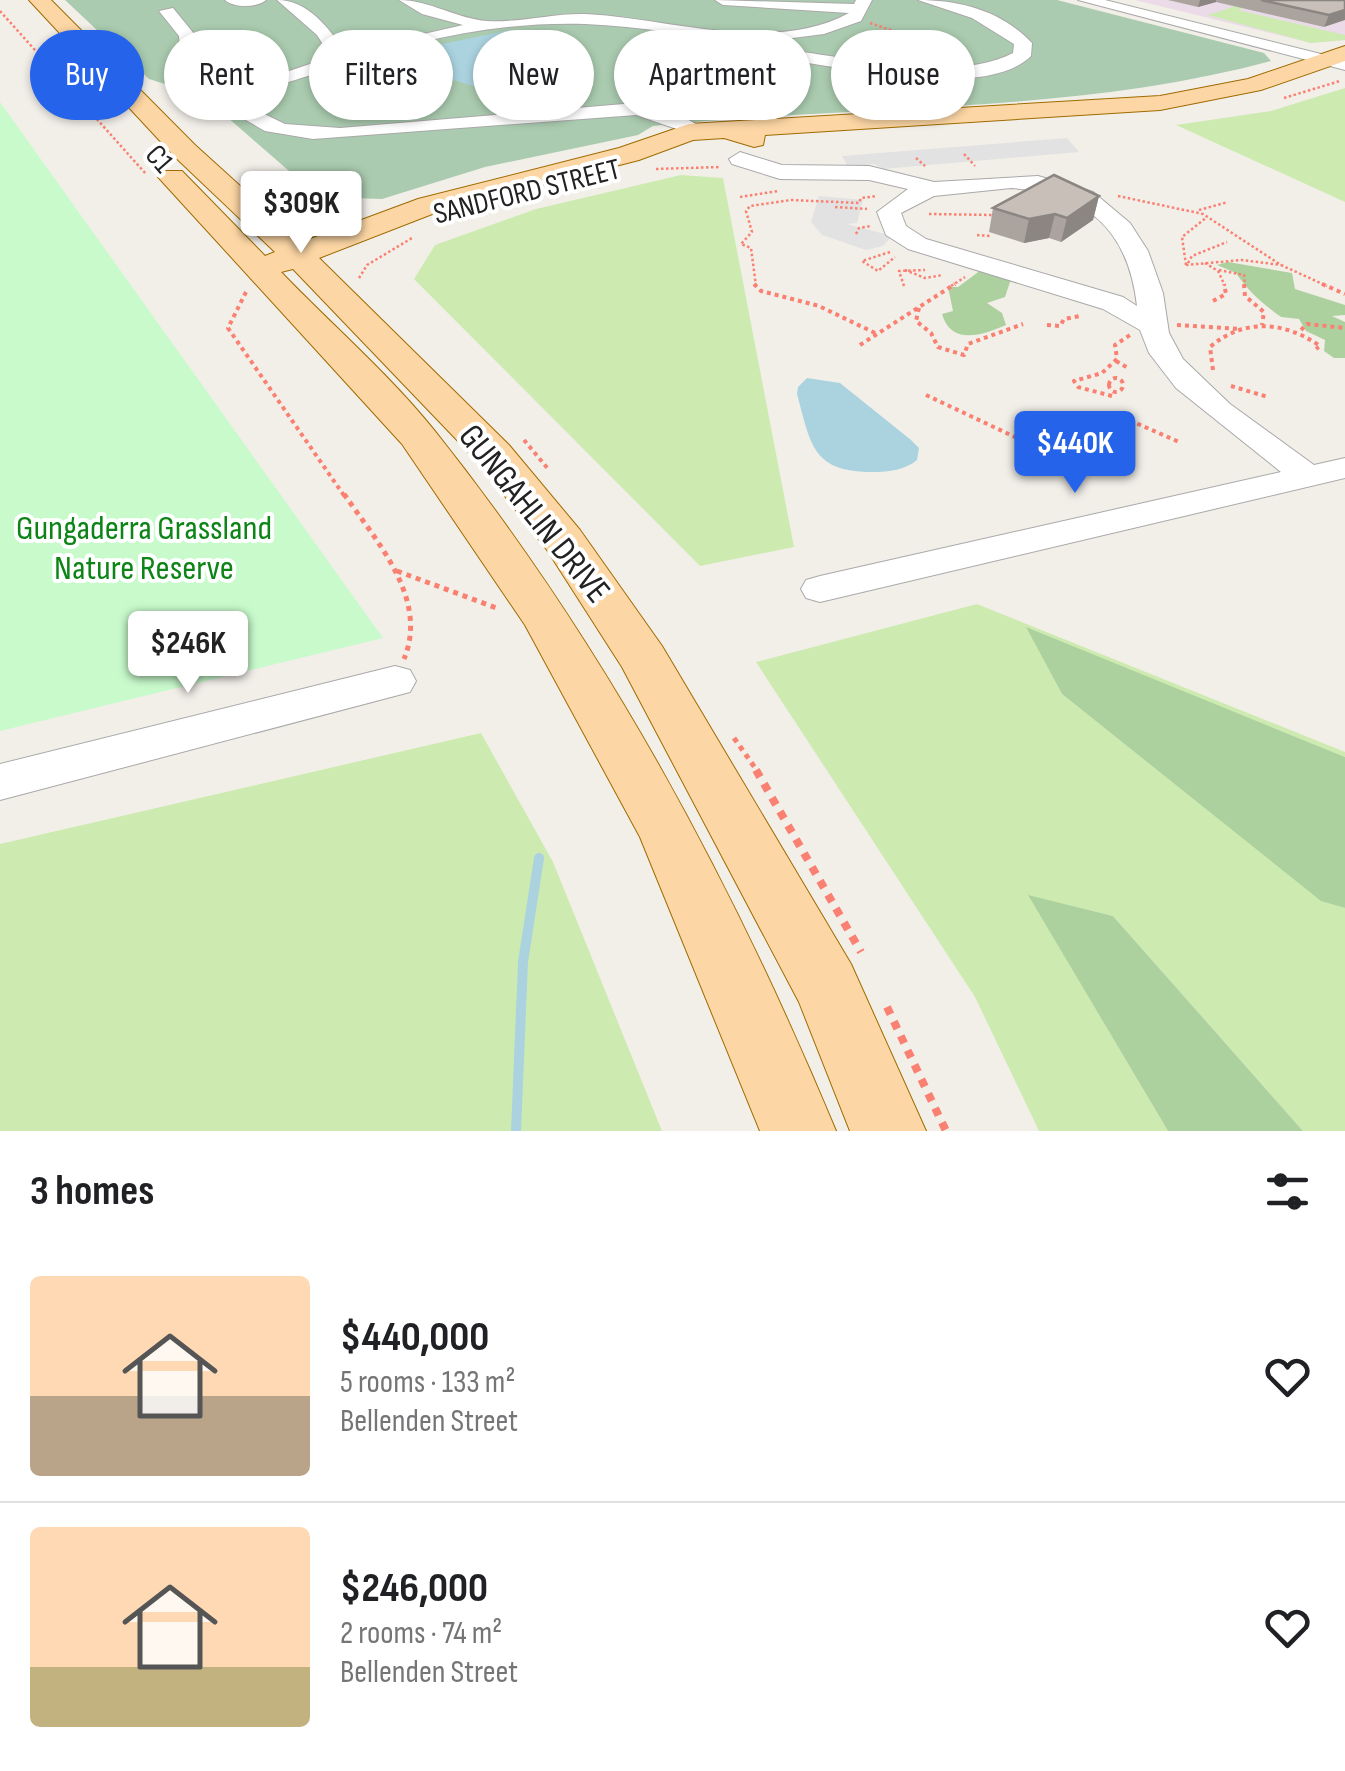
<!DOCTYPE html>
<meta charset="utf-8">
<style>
:root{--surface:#fff;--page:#f6f6f6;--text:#202124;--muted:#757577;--line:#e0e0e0;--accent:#2563eb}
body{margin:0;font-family:"Sofia Sans Condensed",sans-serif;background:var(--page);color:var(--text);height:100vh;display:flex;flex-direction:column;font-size:38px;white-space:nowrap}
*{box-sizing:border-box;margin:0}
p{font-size:32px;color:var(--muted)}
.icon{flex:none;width:55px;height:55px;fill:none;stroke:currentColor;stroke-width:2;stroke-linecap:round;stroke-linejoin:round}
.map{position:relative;height:1131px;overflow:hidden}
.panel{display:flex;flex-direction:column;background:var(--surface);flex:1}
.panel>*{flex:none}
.guide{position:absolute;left:30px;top:30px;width:1285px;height:90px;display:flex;gap:20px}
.price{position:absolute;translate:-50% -85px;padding:0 22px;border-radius:10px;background:#fff;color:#222;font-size:32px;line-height:65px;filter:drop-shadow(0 2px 5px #0008)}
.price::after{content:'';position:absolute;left:50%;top:60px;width:30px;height:22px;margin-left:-15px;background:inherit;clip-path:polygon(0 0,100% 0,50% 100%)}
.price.selected{background:var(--accent);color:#fff}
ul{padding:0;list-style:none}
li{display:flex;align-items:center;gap:30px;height:250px;padding:0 30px}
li+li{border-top:2px solid var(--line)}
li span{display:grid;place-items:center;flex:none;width:280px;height:200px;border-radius:10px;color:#555}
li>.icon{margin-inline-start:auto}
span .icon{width:120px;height:120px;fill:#fffc;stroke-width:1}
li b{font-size:42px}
h2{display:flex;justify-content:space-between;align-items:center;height:120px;padding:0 30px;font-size:42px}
.chip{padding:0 35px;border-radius:45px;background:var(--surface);box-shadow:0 2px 8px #0004;font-size:35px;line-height:90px}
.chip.selected{background:var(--accent);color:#fff}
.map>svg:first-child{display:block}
.industrial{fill:#ebdbe8}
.grass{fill:#cdebb0}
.forest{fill:#add19e}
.cemetery{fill:#aacbaf}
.park{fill:#c8facc}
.parking{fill:#e2e2e2}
.water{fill:#aad3df}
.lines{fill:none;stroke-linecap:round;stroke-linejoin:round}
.stream{stroke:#aad3df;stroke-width:10}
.minor-casing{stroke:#a9a9a9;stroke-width:2}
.major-casing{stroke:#a06b00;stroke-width:2}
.path-far3{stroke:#fa8072;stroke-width:2.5;stroke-dasharray:2.5 2.5;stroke-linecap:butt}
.path-far2{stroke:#fa8072;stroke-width:4;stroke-dasharray:4 4;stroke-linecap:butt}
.path-far1{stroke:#fa8072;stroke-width:5;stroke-dasharray:5 5;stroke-linecap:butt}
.path{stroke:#fa8072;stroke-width:8;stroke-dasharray:8 8;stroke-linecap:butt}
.minor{fill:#fff;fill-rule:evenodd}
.major{fill:#fcd6a4;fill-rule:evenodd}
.wall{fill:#aba49e}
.shaded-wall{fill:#8b8681}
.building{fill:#c7bfb8;stroke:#8b8681;stroke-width:2.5}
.labels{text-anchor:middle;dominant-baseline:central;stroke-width:8;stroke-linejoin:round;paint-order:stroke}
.far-street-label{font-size:30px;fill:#222;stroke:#fff}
.street-label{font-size:35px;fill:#222;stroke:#fff}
.park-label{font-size:35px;fill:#0c8416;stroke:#fff}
</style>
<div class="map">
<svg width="1345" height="1131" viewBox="0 0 1345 1131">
<rect width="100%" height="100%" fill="#f2efe9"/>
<path class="industrial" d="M1135,0H1317L1345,6V40L1311,43Z"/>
<path class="grass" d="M1254,0H1265L1238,10L1345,35V40L1311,43L1208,15Z
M1345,88V202L1176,125L1271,111Z
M681,175L723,178L794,547L700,566L414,279L435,245L536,209Z
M977,604L1345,752V757L1027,628L1062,694L1321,900L1345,908V1131H1303L1113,916L1029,896L1168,1131H1039L975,997L756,662Z
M481,733L553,862L662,1131H0V844Z"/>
<path class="forest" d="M1228,262L1292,273L1295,289L1345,305V315L1332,316L1345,322V358H1334L1324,351L1325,340L1306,331L1299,319L1281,317C1263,304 1248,291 1236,273L1217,265Z
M981,270L1011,279L1005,297L987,303L1002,313L1006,325C981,336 951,345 942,314L953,311L948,287H958Z
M1026,627L1345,757V908L1321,901L1062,694Z
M1028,895L1113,916L1303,1131H1168Z"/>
<path class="cemetery" d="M65,0H1057L1264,53L1271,61C1070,115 859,104 653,126L638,135L485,167L382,199L319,197L203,96L149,79Z"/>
<path class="park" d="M0,102L383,638L0,731Z"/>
<path class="parking" d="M1067,138L1079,152L883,169L874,164L848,167L842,156Z
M819,196L863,200L857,223L847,224L892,236L883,246L866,250L822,235L811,222Z"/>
<path class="water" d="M510,30L516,31C521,74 542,53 568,69C547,81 521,72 499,81L501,87L493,92L447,78L433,64L403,62L409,51Z
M807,378L840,383L911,440L919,448L917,460C905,470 889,472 873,472C812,472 811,445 797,394L798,387Z"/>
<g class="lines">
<path class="stream" d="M516,1131L523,962L539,858"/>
<g class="minor-casing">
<path id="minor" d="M225,0H266C257,8 234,8 225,0Z
M277,0C308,0 329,28 345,52L463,25L422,14L399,0C429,0 458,19 487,21C519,23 553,13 586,14C668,18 772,55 849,13L723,5L715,0L854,4L856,0H872L861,21L824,34L769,41L786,50C852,57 954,84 1013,53L1014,44L972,18L918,0C960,0 1002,11 1032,43L1031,56C985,101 846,67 786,60L761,54L752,41C696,37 640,26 585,24C500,21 410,41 330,69C302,79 269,84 248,106L285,124L340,128L636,103L670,110L707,130L697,136L636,115L313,139L265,131L230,111L227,107L240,92L228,90L181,58L179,36L159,11L173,8L195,35L194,51L240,81L253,83L331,57L317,35Z
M1078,0H1105L1345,60V70Z
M740,152L782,165L869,166L934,182L1038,176L1093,192L1130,223L1148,251L1163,293L1169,333L1183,359L1230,404L1314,465L1345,458V478L820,602L806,598L801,589L806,580L820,576L1281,472L1176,388L1149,353L1140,330L1103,309L908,249L886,235L877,212L908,189L869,180L780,179L732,164L729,159ZM1011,188C1086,193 1128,228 1137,306L1123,297L926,239L906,226L901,213L934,196Z
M395,666L410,670L416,681L410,692L0,800V764Z"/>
</g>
<g class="major-casing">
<path id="major" d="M29,0H51L195,145L302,242L418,199L619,148L689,124L1160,96L1248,79L1345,46V61L1261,90L1160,110L765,135L763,145L754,147L724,138L693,140L639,160L440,211L319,258L509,445L580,530L662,646L851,964L926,1131H850L799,1002L622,667L547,550L479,463L293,269L281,272C331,324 389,374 434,430C604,643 731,879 836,1131H760L640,837L525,625L402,444L158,177L162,171H182L265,256L275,252L175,157Z"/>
</g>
<path class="path-far3" d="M0,11L146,174
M870,23L911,37L934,57
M1284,98L1340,81
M964,154L975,166
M916,158L925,166
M656,169L720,167
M1118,196L1203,214L1281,265L1327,286
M740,197L778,191
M835,207L867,209
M1199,210L1228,202
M929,214L994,215
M856,234L859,228L871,226
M977,235L990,236
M890,252L862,261L878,271L895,257
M1188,263L1192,256L1227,242
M1205,263L1218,271L1225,286
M1186,265L1242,260L1281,265
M1186,265L1182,237L1207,217
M905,270L925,278L943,275
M1219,270L1244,275L1245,286
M359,278L367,265L412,238
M756,286L751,248L741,244L752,232L746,211L750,206L791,200L859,203L861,198L877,196
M904,286L899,271L925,270
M951,286L965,277"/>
<path class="path-far2" d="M754,284L761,291L819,306L877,334
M1244,284L1245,296L1264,312L1262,325
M1322,284L1345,294
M246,292L228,328L345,497
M1213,301L1226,294L1224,284
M919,308L916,321L931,333L938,347L964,355L968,344L1023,324
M1047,325L1060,326L1064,319L1080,316
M1177,325L1241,329
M1301,330L1307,324L1345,328
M860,345L955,284
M1116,361L1128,368
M1213,370L1210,347C1244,318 1284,321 1320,346L1316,349
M1109 385a7 7 0 1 1 14 0a7 7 0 1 1-14 0Z
M1231,386L1268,397
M926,395L1017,438H1098L1136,423L1179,442
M1112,396L1078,387L1074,381L1102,373L1117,359L1115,345L1130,335
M524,440L549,470"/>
<path class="path-far1" d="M344,494C377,542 429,599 404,659
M397,571L499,609
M734,738L758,772"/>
<path class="path" d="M756,770L861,952
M887,1007L946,1131"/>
<use href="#minor" class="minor"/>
<use href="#major" class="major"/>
</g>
<path class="wall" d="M1168,0H1345L1324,27L1216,2L1198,7Z
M1099,196L1093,220L1061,242L1049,238L1024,243L989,232L993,208Z"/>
<path class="shaded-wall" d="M1200,0H1216V2L1198,7Z
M1345,10V20L1324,27L1329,15Z
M1099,196L1093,220L1061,242L1067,218Z
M1055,214L1049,238L1024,243L1029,219Z"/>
<path class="building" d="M1261,0H1345V10L1329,15Z
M1054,175L1099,196L1067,218L1055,214L1029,219L993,208Z"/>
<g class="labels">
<g class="far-street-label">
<text transform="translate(159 159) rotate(49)">C1</text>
<text transform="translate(527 192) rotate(-14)">SANDFORD STREET</text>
</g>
<g class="street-label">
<text transform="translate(534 514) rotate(51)">GUNGAHLIN DRIVE</text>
</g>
<g class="park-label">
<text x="144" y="528">Gungaderra Grassland<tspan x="144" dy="40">Nature Reserve</tspan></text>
</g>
</g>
</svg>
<b class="price" style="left:301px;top:256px">$309K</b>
<b class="price selected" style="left:1075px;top:496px">$440K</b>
<b class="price" style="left:188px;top:696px">$246K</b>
<div class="guide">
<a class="chip selected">Buy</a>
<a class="chip">Rent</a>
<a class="chip">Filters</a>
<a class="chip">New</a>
<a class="chip">Apartment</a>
<a class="chip">House</a>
</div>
</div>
<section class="panel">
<h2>3 homes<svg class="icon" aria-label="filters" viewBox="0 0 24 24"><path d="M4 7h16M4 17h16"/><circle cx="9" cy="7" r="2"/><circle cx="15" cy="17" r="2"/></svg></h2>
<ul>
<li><span style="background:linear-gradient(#ffd9b3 60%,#b9a48a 0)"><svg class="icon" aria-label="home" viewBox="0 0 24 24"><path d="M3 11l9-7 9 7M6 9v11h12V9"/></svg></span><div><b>$440,000</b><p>5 rooms · 133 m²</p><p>Bellenden Street</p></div><svg class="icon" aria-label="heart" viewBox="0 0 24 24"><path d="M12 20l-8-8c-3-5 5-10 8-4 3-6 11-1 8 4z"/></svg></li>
<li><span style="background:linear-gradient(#ffd9b3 70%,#c2b280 0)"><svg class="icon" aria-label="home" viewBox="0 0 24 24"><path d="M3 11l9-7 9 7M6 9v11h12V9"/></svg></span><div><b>$246,000</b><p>2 rooms · 74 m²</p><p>Bellenden Street</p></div><svg class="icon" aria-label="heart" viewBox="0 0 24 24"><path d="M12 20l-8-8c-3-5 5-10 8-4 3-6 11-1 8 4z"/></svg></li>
</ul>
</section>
